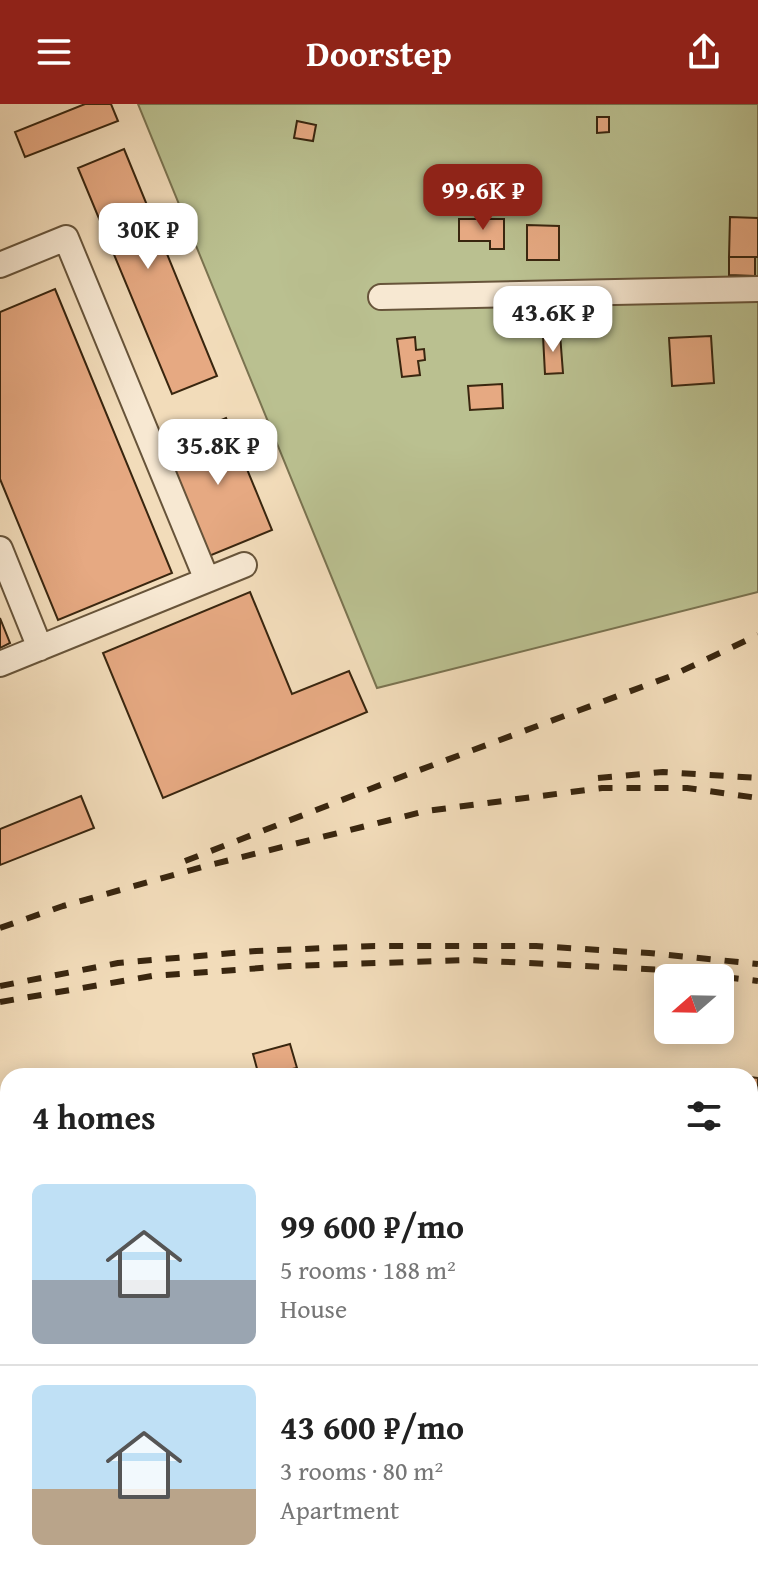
<!DOCTYPE html>
<meta charset="utf-8">
<style>
:root{--surface:#fff;--page:#f2f2f2;--text:#222;--muted:#767676;--line:#e0e0e0;--accent:#8f2418}
body{margin:0;font-family:"Gentium Book Plus",serif;background:var(--page);color:var(--text);height:100vh;display:flex;flex-direction:column;font-size:30px;white-space:nowrap}
*{box-sizing:border-box;margin:0}
p{font-size:26px;color:var(--muted)}
.icon{flex:none;width:44px;height:44px;fill:none;stroke:currentColor;stroke-width:2;stroke-linecap:round;stroke-linejoin:round}
.map{position:relative;flex:1;overflow:hidden}
.panel{position:absolute;left:0px;top:964px;width:758px;height:512px;display:flex;flex-direction:column;background:var(--surface);border-radius:24px 24px 0 0;box-shadow:0 4px 20px #0003}
.panel>*{flex:none}
.needle{width:52px;rotate:250deg}
.fabs{position:absolute;left:654px;top:860px;display:grid;gap:16px}
.fabs a{display:grid;place-items:center;width:80px;height:80px;border-radius:12px;background:var(--surface);box-shadow:0 4px 20px #0003;font-size:40px}
.price{position:absolute;translate:-50% -68px;padding:0 18px;border-radius:16px;background:#fff;color:#222;font-size:26px;line-height:52px;filter:drop-shadow(0 2px 4px #0008)}
.price::after{content:'';position:absolute;left:50%;top:48px;width:24px;height:18px;margin-left:-12px;background:inherit;clip-path:polygon(0 0,100% 0,50% 100%)}
.price.selected{background:var(--accent);color:#fff}
ul{padding:0;list-style:none}
li{display:flex;align-items:center;gap:24px;height:200px;padding:0 32px}
li+li{border-top:2px solid var(--line)}
li span{display:grid;place-items:center;flex:none;width:224px;height:160px;border-radius:12px;color:#555}
li>.icon{margin-inline-start:auto}
span .icon{width:96px;height:96px;fill:#fffc;stroke-width:1}
li b{font-size:34px}
h2{display:flex;justify-content:space-between;align-items:center;height:96px;padding:0 32px;font-size:34px}
header{display:flex;justify-content:space-between;align-items:center;height:104px;padding:0 32px;background:var(--accent);color:#fff;font-size:36px;font-weight:700}
.map>svg:first-child{display:block}
.green{fill:#bac090;stroke:#7a7350;stroke-width:2}
.building{fill:#e6a982;stroke:#39260f;stroke-width:2}
.lines{fill:none;stroke-linecap:round;stroke-linejoin:round}
.minor-casing{stroke:#67543a;stroke-width:28}
.minor{stroke:#f7e8d2;stroke-width:24}
.rail{stroke:#39260f;stroke-width:6;stroke-dasharray:14 14;stroke-linecap:butt}
</style>
<header><svg class="icon" aria-label="menu" viewBox="0 0 24 24"><path d="M4 6h16M4 12h16M4 18h16"/></svg>Doorstep<svg class="icon" aria-label="share" viewBox="0 0 24 24"><path d="M12 15V3M7 8l5-5 5 5M5 13v7h14v-7"/></svg></header>
<div class="map">
<svg width="758" height="1476" viewBox="0 0 758 1476">
<rect width="100%" height="100%" fill="#f2dcba"/>
<filter id="stains"><feTurbulence type="fractalNoise" baseFrequency=".0025" numOctaves="4"/><feColorMatrix values="0 0 0 0 .2 0 0 0 0 .09 0 0 0 0 .02 0 0 0 .5 -.17"/></filter>
<radialGradient id="worn" r=".72"><stop offset=".6" stop-color="#630" stop-opacity="0"/><stop offset="1" stop-color="#630" stop-opacity=".3"/></radialGradient>
<path class="green" d="M138,0H758V488L377,584Z"/>
<path class="building" d="M85,0H111L118,17L25,53L15,28Z
M597,13H609V28L597,29Z
M297,17L316,21L313,37L294,34Z
M124,45L217,272L172,290L78,64Z
M730,113L758,114V153H729Z
M459,115H504V145H490V137H459Z
M527,121L559,122V156H527Z
M729,153H755V172L729,171Z
M55,185L172,469L58,516L0,375V208Z
M560,230L563,269L545,270L543,232Z
M711,232L714,279L672,282L669,234Z
M415,233L416,246L424,245L425,256L418,257L420,271L402,273L397,235Z
M502,280L503,304L470,306L468,282Z
M226,314L272,426L209,452L163,340Z
M250,488L292,590L349,567L367,608L163,694L103,549Z
M0,514L10,539L0,544Z
M81,692L94,724L0,761V725Z
M290,940L297,964L259,972L253,950Z
M704,969V972H428V971Z
M750,973L758,974V998H750Z
M750,1026L758,1027V1072H750Z
M750,1166L758,1167V1202H750Z
M750,1327L758,1349V1357L750,1360Z
M473,1468H500L502,1476H464L463,1471Z
M518,1468H564L567,1476H521Z
M695,1468H734L737,1476H698Z"/>
<g class="lines">
<g class="minor-casing">
<path id="minor" d="M0,161L66,134L207,476
M381,193L758,185
M0,445L40,544
M0,560L244,461
M750,1111L758,1113
M750,1258L758,1259
M750,1387L758,1391
M675,1468L678,1476"/>
</g>
<use href="#minor" class="minor"/>
<path class="rail" d="M598,674L663,668L758,674
M185,757L401,673L671,572L758,531
M0,824L63,802L202,763L426,707L602,684H687L758,694
M0,882L118,859L256,847L375,842H536L649,849L758,860
M0,898L152,872L289,862L469,856L665,866L758,877
M0,1069L8,1067
M0,1095H8
M0,1197L8,1200
M0,1226L8,1231
M0,1247L8,1251
M245,1468L251,1476
M267,1468L271,1476
M339,1468L342,1476"/>
</g>
<rect width="100%" height="100%" filter="url(#stains)"/>
<rect width="100%" height="100%" fill="url(#worn)"/>
</svg>
<div class="fabs">
<a><svg class="needle" viewBox="-14 -14 28 28"><path d="M0-13l5 13h-10z" fill="#e53935"/><path d="M0 13l5-13h-10z" fill="#767676"/></svg></a>
</div>
<b class="price selected" style="left:483px;top:128px">99.6K ₽</b>
<b class="price" style="left:148px;top:167px">30K ₽</b>
<b class="price" style="left:553px;top:250px">43.6K ₽</b>
<b class="price" style="left:218px;top:383px">35.8K ₽</b>
<section class="panel">
<h2>4 homes<svg class="icon" aria-label="filters" viewBox="0 0 24 24"><path d="M4 7h16M4 17h16"/><circle cx="9" cy="7" r="2"/><circle cx="15" cy="17" r="2"/></svg></h2>
<ul>
<li><span style="background:linear-gradient(#bfe0f5 60%,#9aa5b1 0)"><svg class="icon" aria-label="home" viewBox="0 0 24 24"><path d="M3 11l9-7 9 7M6 9v11h12V9"/></svg></span><div><b>99 600 ₽/mo</b><p>5 rooms · 188 m²</p><p>House</p></div></li>
<li><span style="background:linear-gradient(#bfe0f5 65%,#b9a48a 0)"><svg class="icon" aria-label="home" viewBox="0 0 24 24"><path d="M3 11l9-7 9 7M6 9v11h12V9"/></svg></span><div><b>43 600 ₽/mo</b><p>3 rooms · 80 m²</p><p>Apartment</p></div></li>
</ul>
</section>
</div>
